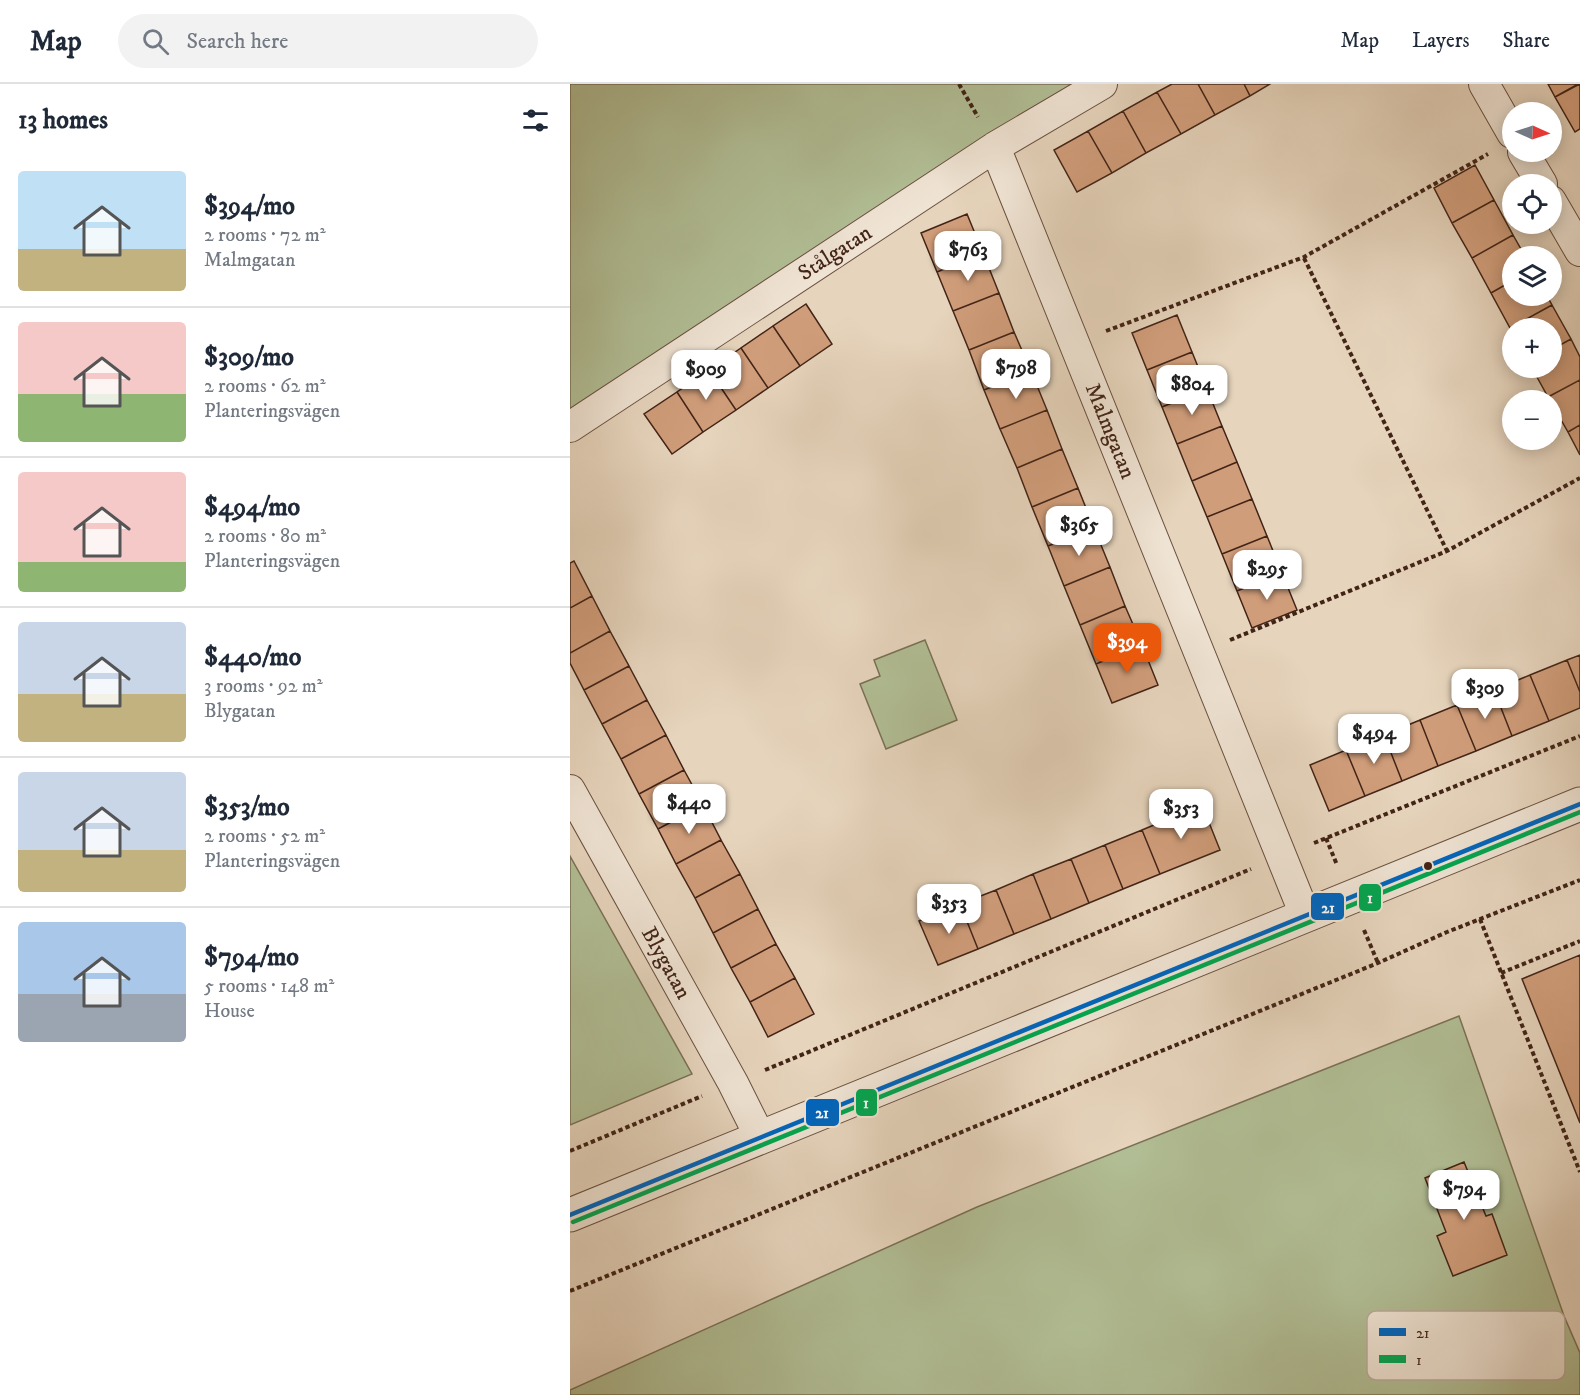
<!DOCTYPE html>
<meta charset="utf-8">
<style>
:root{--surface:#fff;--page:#f2f2f3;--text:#1f2937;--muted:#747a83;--line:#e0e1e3;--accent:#ea580c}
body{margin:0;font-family:"IM FELL DW Pica",serif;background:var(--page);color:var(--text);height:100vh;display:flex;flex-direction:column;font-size:22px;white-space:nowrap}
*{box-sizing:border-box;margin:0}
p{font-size:20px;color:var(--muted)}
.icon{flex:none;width:33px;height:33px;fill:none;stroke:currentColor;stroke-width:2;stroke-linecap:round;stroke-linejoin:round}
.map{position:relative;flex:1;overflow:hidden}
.sheet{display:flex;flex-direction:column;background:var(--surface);width:570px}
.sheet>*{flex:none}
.needle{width:39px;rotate:93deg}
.fabs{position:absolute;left:932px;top:18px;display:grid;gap:12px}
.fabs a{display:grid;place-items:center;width:60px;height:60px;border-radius:50%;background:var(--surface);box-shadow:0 3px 15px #0003;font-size:30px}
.price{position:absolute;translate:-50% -51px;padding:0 14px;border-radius:12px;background:#fff;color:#222;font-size:20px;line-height:39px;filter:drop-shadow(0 2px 3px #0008)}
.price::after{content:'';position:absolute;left:50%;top:36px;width:18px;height:14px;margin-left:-9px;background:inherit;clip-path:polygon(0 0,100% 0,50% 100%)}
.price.on{background:var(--accent);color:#fff}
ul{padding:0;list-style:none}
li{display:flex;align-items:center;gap:18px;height:150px;padding:0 18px}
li+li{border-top:2px solid var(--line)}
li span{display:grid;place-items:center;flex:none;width:168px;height:120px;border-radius:6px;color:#555}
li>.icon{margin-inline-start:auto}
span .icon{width:72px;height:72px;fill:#fffc;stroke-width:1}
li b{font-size:26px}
h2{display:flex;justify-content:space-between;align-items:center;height:72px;padding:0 18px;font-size:26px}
header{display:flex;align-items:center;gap:36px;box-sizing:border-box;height:84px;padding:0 30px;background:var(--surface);border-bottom:2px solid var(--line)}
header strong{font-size:28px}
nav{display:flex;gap:33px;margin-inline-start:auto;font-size:21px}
.search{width:420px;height:54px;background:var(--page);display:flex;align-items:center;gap:15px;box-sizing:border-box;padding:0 21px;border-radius:33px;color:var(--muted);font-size:22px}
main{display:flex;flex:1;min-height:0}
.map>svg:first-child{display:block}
.green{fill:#b1bd94;stroke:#7a7056;stroke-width:1.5}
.building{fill:#d09d7a;stroke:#422417;stroke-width:1.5}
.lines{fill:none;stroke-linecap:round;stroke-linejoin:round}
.minor-casing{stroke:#6b5040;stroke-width:32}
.tertiary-casing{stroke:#6b5040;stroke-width:35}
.path{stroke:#422417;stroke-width:4;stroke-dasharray:4.5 3;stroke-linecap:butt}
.minor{stroke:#efe3d3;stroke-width:30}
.tertiary{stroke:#efe3d3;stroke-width:33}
.bus-1-casing{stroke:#efe3d3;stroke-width:9}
.bus-2-casing{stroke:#efe3d3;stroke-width:9}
.bus-1{stroke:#0065bd;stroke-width:4.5}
.bus-2{stroke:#00a650;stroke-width:4.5}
.bus-dot{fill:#422417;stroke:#efe3d3;stroke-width:2}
.labels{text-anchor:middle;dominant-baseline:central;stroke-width:4.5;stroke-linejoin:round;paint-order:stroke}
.street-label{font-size:22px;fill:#422417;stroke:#efe3d3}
.key{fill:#efe3d3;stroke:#bbaa9b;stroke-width:1.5}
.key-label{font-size:16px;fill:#422417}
.line-badge{stroke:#efe3d3;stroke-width:2}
.badge-label{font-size:16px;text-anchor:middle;font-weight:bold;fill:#fff}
</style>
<header>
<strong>Map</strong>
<div class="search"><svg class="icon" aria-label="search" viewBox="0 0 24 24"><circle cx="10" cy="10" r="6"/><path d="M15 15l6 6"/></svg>Search here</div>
<nav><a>Map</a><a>Layers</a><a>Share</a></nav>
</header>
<main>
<section class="sheet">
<h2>13 homes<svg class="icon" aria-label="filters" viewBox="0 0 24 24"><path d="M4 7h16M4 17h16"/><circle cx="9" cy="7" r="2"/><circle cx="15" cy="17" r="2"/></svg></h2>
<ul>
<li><span style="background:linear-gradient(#bfe0f5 65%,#c2b280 0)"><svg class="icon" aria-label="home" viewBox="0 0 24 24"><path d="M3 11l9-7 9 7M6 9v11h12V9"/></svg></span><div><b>$394/mo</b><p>2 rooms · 72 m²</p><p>Malmgatan</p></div></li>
<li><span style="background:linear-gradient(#f6c9c9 60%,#8fb573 0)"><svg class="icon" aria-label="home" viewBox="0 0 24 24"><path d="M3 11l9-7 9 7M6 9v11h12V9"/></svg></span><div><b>$309/mo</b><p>2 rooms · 62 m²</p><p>Planteringsvägen</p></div></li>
<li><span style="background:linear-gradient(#f6c9c9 75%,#8fb573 0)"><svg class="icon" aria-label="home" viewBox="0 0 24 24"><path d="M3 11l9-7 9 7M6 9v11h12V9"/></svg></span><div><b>$494/mo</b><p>2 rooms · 80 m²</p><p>Planteringsvägen</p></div></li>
<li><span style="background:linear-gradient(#c9d6e8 60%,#c2b280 0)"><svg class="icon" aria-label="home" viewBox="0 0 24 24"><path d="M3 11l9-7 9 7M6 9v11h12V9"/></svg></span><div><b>$440/mo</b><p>3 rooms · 92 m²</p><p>Blygatan</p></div></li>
<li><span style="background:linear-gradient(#c9d6e8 65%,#c2b280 0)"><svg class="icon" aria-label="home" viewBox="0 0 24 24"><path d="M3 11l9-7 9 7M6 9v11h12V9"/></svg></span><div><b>$353/mo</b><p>2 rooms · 52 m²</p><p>Planteringsvägen</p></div></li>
<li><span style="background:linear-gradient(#a9c7e8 60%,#9aa5b1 0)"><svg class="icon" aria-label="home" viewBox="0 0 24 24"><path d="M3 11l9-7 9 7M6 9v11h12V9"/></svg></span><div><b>$794/mo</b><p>5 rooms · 148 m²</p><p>House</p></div></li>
</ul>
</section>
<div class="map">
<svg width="1010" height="1311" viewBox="0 0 1010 1311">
<rect width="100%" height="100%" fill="#e6d4bc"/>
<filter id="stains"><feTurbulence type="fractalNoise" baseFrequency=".00333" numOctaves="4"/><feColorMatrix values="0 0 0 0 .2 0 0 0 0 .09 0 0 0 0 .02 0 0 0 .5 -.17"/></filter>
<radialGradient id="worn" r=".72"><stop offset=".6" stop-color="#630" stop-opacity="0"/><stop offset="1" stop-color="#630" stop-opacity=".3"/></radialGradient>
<path class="green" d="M0,0H502L0,327Z
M355,556L387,636L316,665L290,600L310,592L304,576Z
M0,772L122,990L0,1041Z
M889,932L994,1232L1010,1269V1311H0V1306L407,1123Z"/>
<path class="building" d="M602,0H628L645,31L611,50L587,8Z
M628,0H674L680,12L645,31Z
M674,0H700L680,12Z
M978,0H1008L985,13Z
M1010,0V45L1005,48L985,13Z
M587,8L611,50L576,69L553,27Z
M553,27L576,69L542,89L518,47Z
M518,47L542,89L507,108L484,66Z
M905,81L924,116L882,139L864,104Z
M924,116L943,151L902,174L882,139Z
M397,130L413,169L367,188L351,149Z
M943,151L955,172H942V197L921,209L902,174Z
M413,169L429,209L383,227L367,188Z
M942,197V212H977L982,221L940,244L921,209Z
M429,209L444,248L399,266L383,227Z
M236,220L262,260L230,282L203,242Z
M982,221L1001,255L981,266V244H942V248L940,244Z
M607,231L622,268L577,286L562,249Z
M203,242L230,282L198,304L171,264Z
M444,248L461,287L414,306L399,266Z
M1001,255L1010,273V296L978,313L962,284H981V266Z
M171,264L198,304L166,326L139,286Z
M622,268L637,305L592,323L577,286Z
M139,286L166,326L133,348L107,308Z
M461,287L477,326L430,345L414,306Z
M1010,296V341L998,348L978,313Z
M637,305L652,342L607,360L592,323Z
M107,308L133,348L102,370L74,330Z
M477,326L492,365L447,384L430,345Z
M1010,341V371L998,348Z
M652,342L667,378L622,397L607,360Z
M492,365L508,404L462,423L447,384Z
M667,378L682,415L637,433L622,397Z
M508,404L524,444L478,462L462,423Z
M682,415L697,452L652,470L637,433Z
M524,444L540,483L494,502L478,462Z
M697,452L712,489L667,507L652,470Z
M4,477L22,512L0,524V479Z
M540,483L555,522L510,541L494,502Z
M712,489L727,526L682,544L667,507Z
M22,512L40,547L0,569V524Z
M555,522L572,561L526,580L510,541Z
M40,547L59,582L14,606L0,579V569Z
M572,561L588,601L542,619L526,580Z
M1010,571V608L997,576Z
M997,576L1010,608V624L979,637L960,591Z
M59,582L77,616L32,640L14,606Z
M960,591L979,637L942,652L924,606Z
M924,606L942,652L906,667L887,621Z
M77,616L96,651L51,675L32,640Z
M887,621L906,667L868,682L850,636Z
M850,636L868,682L832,697L814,651Z
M96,651L114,686L69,710L51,675Z
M814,651L832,697L795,712L776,666Z
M776,666L795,712L759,727L740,681Z
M114,686L133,721L88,745L69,710Z
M133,721L151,756L106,780L88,745Z
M632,721L650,766L590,790L572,746Z
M572,746L590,790L553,805L535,761Z
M151,756L170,790L125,814L106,780Z
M535,761L553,805L519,819L501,775Z
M501,775L519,819L481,835L463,790Z
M170,790L188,825L143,849L125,814Z
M463,790L481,835L444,850L426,806Z
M426,806L444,850L408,865L390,820Z
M390,820L408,865L368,881L349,837Z
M188,825L206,860L161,884L143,849Z
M206,860L225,894L180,918L161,884Z
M1010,871V1039L952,895Z
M225,894L244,930L198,953L180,918Z
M894,1078L916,1132L922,1130L937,1171L883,1192L867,1152L876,1148L855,1094Z"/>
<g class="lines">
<g class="minor-casing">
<path id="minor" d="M914,0L942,49
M425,63L735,831
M953,68L972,100
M981,117L1010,167
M0,343L425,63L532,0
M0,706L163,999L190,1053"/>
</g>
<g class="tertiary-casing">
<path id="tertiary" d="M0,1131L1010,720"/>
</g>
<path class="path" d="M389,0L408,33
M734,174L877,467
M536,247L734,173L918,70
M660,556L877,467L1010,394
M756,754L767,781
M744,759L1010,652
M910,835L1010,1088
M794,846L808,879
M931,889L1010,857
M195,986L681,785
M0,1067L132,1012
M0,1207L808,879L877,848L1010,796"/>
<use href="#minor" class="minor"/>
<use href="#tertiary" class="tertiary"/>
<g class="bus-1-casing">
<path id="bus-1" d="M0,1131L1010,720"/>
</g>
<g class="bus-2-casing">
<path id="bus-2" d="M3,1138L1010,728"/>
</g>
<use href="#bus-1" class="bus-1"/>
<use href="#bus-2" class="bus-2"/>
</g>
<circle class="bus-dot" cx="858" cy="782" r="5"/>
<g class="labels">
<g class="street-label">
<text transform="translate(265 169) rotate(-33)">Stålgatan</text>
<text transform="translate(540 347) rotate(68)">Malmgatan</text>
<text transform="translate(96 879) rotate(61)">Blygatan</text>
</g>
</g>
<rect x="797" y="1227" width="198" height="69" rx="9" class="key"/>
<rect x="809" y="1244" width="27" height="8" fill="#0065bd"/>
<rect x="809" y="1271" width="27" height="8" fill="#00a650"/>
<g class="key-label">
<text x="846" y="1254">21</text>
<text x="846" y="1281">1</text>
</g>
<g class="line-badge">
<rect x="788" y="799" width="24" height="29" rx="6" fill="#00a650"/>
<rect x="740" y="808" width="35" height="29" rx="6" fill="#0065bd"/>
<rect x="285" y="1004" width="23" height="29" rx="6" fill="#00a650"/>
<rect x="235" y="1014" width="35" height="29" rx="6" fill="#0065bd"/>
</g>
<g class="badge-label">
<text x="800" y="819">1</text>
<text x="758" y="829">21</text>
<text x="296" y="1024">1</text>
<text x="252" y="1034">21</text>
</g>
<rect width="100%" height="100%" filter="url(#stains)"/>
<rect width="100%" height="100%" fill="url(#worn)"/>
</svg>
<div class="fabs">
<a><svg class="needle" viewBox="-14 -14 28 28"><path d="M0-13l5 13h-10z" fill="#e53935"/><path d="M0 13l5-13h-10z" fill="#747a83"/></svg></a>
<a><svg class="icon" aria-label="locate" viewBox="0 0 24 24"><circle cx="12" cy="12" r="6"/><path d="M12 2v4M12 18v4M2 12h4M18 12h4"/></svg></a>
<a><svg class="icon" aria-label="layers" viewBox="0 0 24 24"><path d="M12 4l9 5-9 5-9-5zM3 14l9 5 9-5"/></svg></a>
<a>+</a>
<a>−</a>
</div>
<b class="price" style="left:398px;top:198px">$763</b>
<b class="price" style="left:446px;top:316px">$798</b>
<b class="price" style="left:136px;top:317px">$909</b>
<b class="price" style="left:622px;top:332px">$804</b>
<b class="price" style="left:509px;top:473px">$365</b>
<b class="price" style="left:697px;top:517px">$295</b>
<b class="price on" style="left:557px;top:590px">$394</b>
<b class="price" style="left:915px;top:636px">$309</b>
<b class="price" style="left:804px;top:681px">$494</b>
<b class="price" style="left:119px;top:751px">$440</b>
<b class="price" style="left:611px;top:756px">$353</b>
<b class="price" style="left:379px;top:851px">$353</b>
<b class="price" style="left:894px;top:1137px">$794</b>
</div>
</main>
